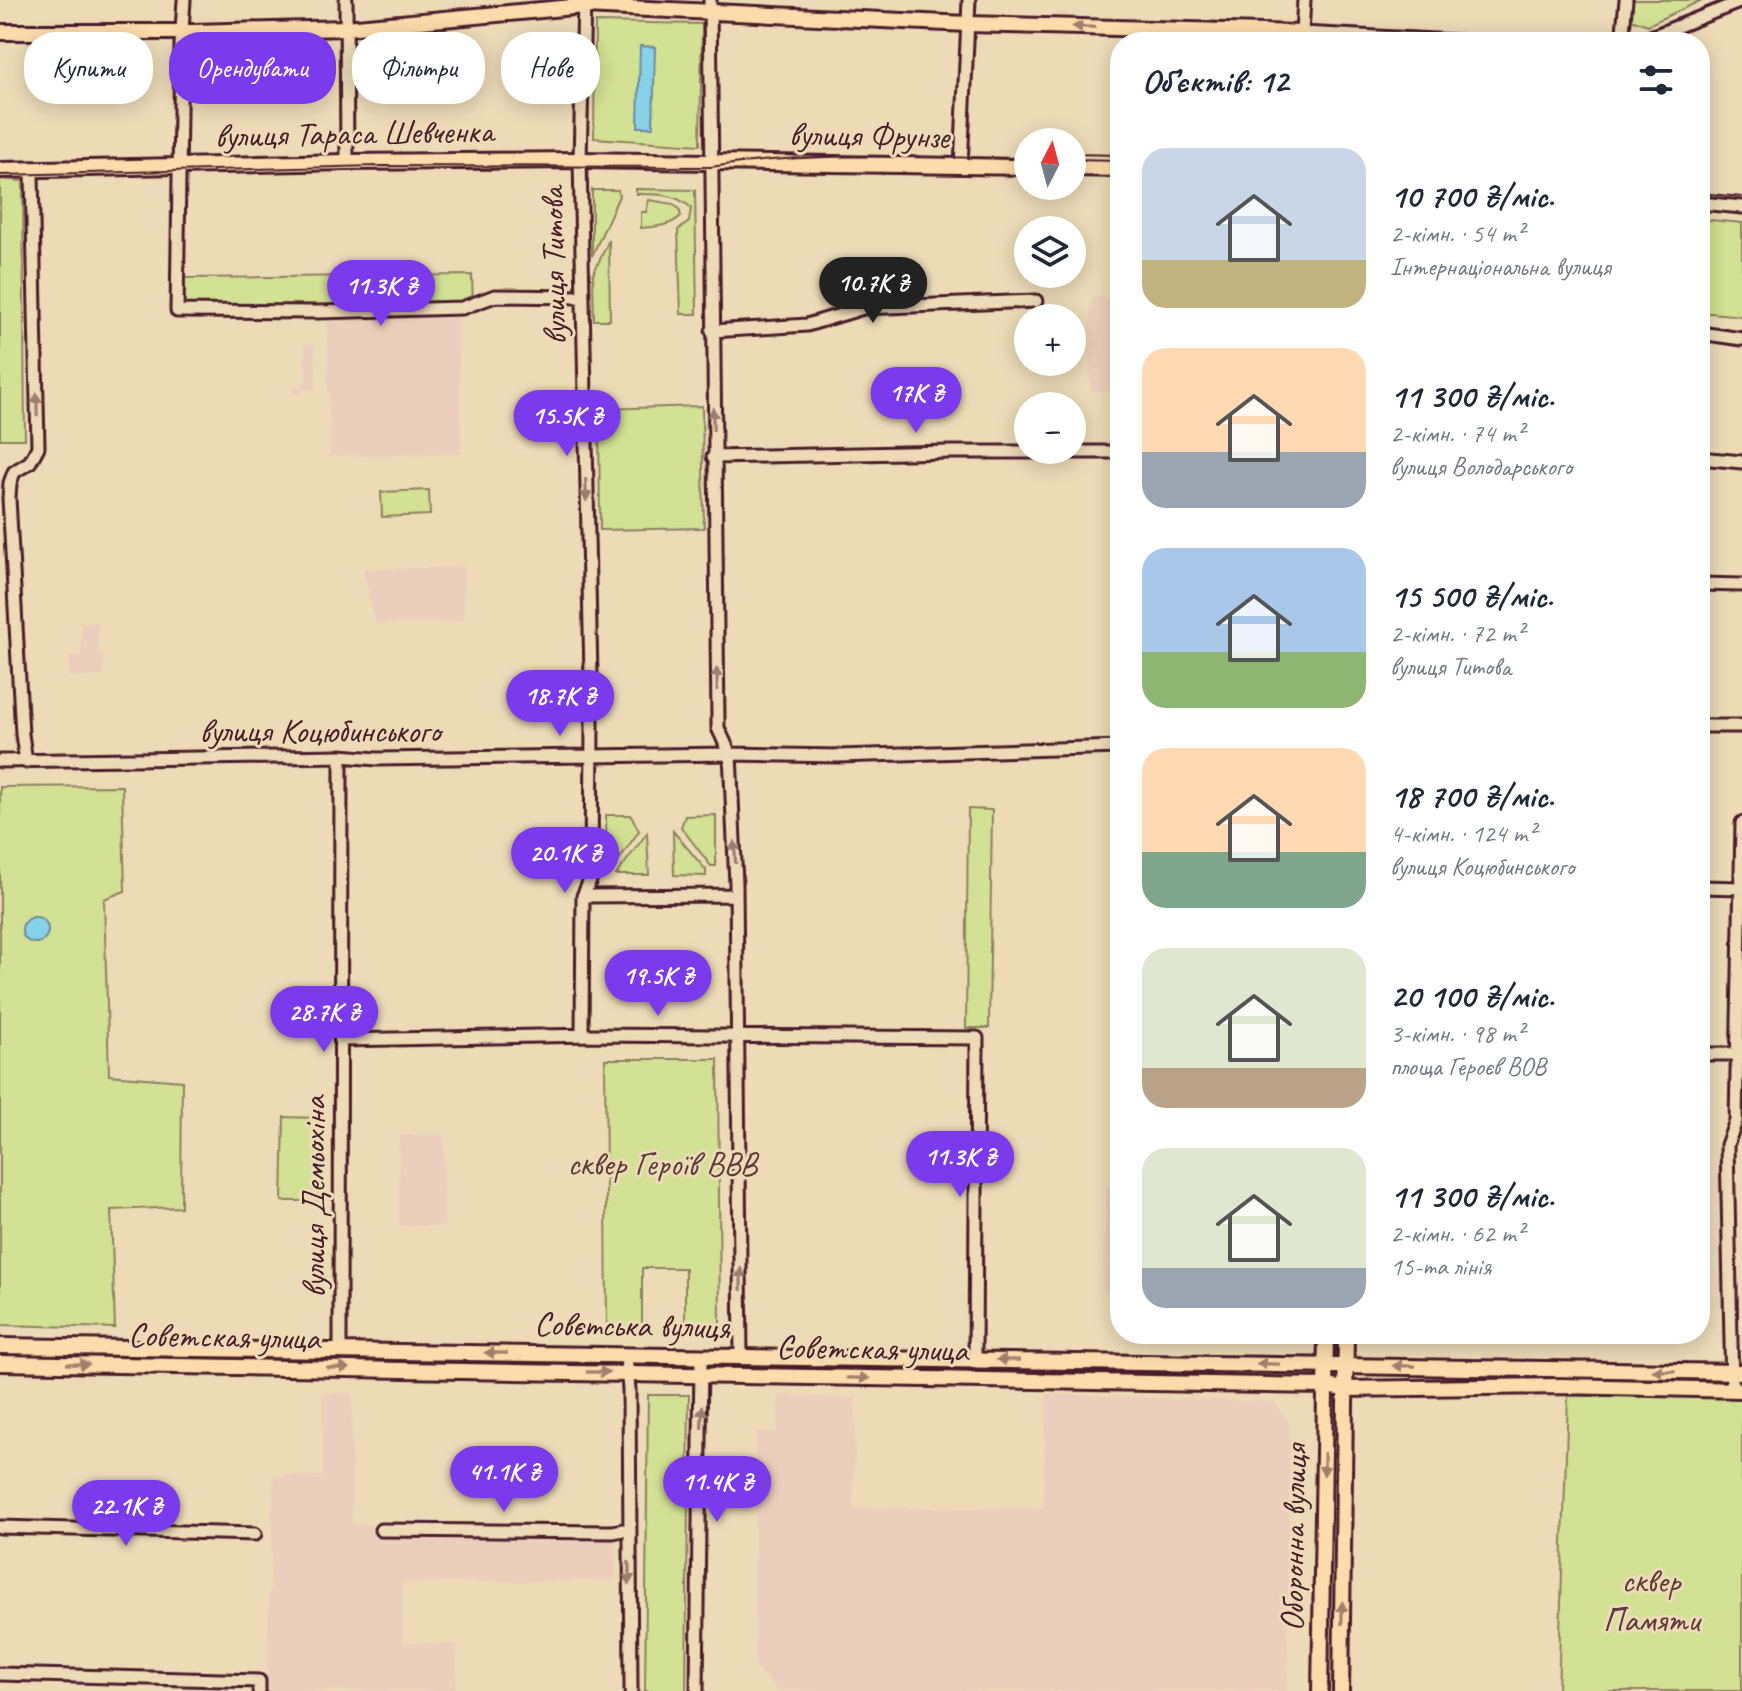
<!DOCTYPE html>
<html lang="uk">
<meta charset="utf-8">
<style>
:root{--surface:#fff;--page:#f6f6f7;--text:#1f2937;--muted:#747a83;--accent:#7c3aed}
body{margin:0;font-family:Caveat,sans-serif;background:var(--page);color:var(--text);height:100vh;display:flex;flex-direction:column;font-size:30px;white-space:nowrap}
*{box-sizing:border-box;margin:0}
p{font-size:26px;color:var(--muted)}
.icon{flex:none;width:44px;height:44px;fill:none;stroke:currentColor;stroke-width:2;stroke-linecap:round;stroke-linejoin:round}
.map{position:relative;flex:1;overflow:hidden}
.panel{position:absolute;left:1110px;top:32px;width:600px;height:1312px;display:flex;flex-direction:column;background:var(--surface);border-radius:32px;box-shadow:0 4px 20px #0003}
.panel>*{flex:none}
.top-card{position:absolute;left:24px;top:32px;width:760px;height:72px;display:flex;gap:16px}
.needle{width:52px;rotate:6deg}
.fabs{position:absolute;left:1014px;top:128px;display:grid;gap:16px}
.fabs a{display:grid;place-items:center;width:72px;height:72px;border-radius:50%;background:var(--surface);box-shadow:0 4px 20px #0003;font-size:40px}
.price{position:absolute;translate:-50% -68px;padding:0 18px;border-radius:28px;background:var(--accent);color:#fff;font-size:26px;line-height:52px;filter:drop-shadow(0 2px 4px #0008)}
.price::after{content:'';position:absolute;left:50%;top:48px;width:24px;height:18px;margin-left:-12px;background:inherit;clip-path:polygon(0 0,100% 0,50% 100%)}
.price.current{background:#222;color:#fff}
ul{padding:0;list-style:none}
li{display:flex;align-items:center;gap:24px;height:200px;padding:0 32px}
li span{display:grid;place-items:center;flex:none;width:224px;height:160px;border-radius:24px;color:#555}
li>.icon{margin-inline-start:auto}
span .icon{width:96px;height:96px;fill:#fffc;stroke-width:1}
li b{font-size:34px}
h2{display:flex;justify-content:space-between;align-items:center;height:96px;padding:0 32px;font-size:34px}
.chip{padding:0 28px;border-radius:32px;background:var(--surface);box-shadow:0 4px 20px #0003;font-size:28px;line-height:72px}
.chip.current{background:var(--accent);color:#fff}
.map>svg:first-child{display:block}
.built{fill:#eccebc}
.green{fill:#d2e194;stroke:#8e8060;stroke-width:2}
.water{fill:#88d2e9;stroke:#6f8a9d;stroke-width:2}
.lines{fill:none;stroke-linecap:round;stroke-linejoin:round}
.minor-casing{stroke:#4a1f2b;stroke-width:17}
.major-casing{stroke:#4a1f2b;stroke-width:20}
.minor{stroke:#eddbb8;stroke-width:11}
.major{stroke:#fcdcac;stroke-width:14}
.tram{stroke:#4a1f2b;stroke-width:2}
.oneway{fill:#a37e6c}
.oneway2{fill:#9c7d72}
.labels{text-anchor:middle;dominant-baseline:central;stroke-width:6;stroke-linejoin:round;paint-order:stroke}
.street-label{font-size:34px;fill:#4a1f2b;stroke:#eddbb8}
.park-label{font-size:34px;fill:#5e3c3b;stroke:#eddbb8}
</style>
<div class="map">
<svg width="1742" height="1691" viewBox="0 0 1742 1691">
<rect width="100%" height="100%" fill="#eddbb8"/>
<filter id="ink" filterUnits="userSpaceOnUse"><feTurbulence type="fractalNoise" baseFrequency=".0125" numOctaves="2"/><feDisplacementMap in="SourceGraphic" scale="16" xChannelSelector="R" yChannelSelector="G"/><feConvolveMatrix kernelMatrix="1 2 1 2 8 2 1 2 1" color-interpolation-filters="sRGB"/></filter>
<g filter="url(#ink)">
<path class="built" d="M1120,297V391H1090V298Z
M458,317L461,454L330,456L327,319Z
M305,344H315L316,389H304L302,394L292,393L291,388H299L300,384L306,382Z
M464,567V621L375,624L363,569Z
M81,622H98V656H104V676L69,677V657L81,656Z
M399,1135H444V1226H399Z
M1106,1187L1120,1188V1291L1102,1290Z
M323,1393H352V1524L615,1525L616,1580L402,1583L403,1643L457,1644L456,1691H266L274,1475L323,1476Z
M1046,1394L1274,1402L1290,1424L1287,1691H778L755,1667L756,1431L777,1432L779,1395L856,1398L853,1508H1043Z"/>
<path class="green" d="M1633,0H1702L1648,25L1631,19Z
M595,22L702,24L700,145L594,138Z
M0,179L23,181L25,439H0Z
M636,189L695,190L697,314H681L678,230L689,222L691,208C676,193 656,194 636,194Z
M592,190H618L619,196L592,256Z
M649,200L673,204L679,209L681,216C671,226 655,227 641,228V212H646Z
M1700,219L1742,223V316L1700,312Z
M609,240L610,320H594L593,274Z
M472,275L473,305L179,308L180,278Z
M702,406L704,528L600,530L599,409Z
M429,490L430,515L382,517L381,492Z
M122,786L125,891L104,899L109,1075L182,1081L181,1207L111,1210L115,1328L0,1325V787Z
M968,809L992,810L989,1028H966Z
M606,815H631L639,831L611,871H607Z
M716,815V866H711L681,827L685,816Z
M673,831L706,870V876L674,875Z
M647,833L649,875H616Z
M605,1059H718L720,1329H685V1268H642V1329H607Z
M284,1117L320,1118L318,1201H282Z
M648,1395H689L686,1691H645Z
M1568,1396H1742V1691H1558Z"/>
<path class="water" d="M640,46L655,47L653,127H638Z
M22 930a13 13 0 1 1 26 0a13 13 0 1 1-26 0Z"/>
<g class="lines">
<g class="minor-casing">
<path id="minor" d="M184,0L181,45L177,311L318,312L462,308L495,296L582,297
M346,0L347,162
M710,0L718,721V728L730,754L736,884L741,1357
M1304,0L1302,33L1473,42
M1622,42L1626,0
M1638,42L1742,1
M961,166L969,0
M1700,203L1742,207
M712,331L807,325L863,308L1036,301
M1700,333L1742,339
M713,457L951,452H1120
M1700,458L1742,462
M14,472L30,462L38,447L32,174L35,169
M14,472L10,483L9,498L22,734L26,762
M1700,584L1742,585
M1700,726H1742
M0,761L341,756L377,759L730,754L839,756L1120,747
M1700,887L1742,888
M583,896L736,895
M582,1035L583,896L591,878L592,723L580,160L584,1
M342,1040L593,1035L977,1038L975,1359
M1700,1054H1741
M340,1350L341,756
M626,1355L629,1390L631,1691
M1732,1390L1727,1145L1736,1121L1742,823
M0,1527L255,1534
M381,1530L613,1532L628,1529
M0,1674L259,1681V1691
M697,1691L701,1358"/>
</g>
<g class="major-casing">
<path id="major" d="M0,32H193L346,28L584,6L968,24L1302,33V42
M1072,168L1120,169
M0,170L347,162L580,160L1028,167
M0,1346L1742,1372
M0,1363L1325,1386L1345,1389L1561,1386L1742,1390
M1320,1691L1326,1334
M1341,1691L1346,1334"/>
</g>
<use href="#minor" class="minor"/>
<use href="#major" class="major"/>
<path class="tram" d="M1072,154L1120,155
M0,175L377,166L710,167C815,151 922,157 1028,159
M1700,193L1742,197"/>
</g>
<defs><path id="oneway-solid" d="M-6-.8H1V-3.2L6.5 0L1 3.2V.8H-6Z" transform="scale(2)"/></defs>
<g class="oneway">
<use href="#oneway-solid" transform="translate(1084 27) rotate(-178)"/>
<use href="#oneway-solid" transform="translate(496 1353) rotate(-179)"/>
<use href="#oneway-solid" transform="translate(1008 1360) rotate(-179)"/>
<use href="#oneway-solid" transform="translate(78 1364) rotate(1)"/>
<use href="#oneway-solid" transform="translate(1268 1364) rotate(-179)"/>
<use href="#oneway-solid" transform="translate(1404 1366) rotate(-179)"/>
<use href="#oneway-solid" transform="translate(338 1368) rotate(1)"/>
<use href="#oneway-solid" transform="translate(1664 1371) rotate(-179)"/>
<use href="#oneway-solid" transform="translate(598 1372) rotate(1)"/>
<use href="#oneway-solid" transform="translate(858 1378) rotate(1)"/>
<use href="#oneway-solid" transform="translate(1324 1464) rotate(91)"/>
<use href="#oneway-solid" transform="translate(1342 1613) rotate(-89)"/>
</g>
<g class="oneway2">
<use href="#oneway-solid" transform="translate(37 405) rotate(-91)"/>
<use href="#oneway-solid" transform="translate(713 419) rotate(-91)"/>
<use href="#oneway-solid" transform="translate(586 490) rotate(88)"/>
<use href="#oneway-solid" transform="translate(717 679) rotate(-91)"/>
<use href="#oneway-solid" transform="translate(735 852) rotate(-93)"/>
<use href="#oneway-solid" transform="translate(741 1279) rotate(-91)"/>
<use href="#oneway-solid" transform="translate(702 1417) rotate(-88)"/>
<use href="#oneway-solid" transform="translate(629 1573) rotate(89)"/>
</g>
</g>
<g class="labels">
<g class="street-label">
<text transform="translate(354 133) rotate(-1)">вулиця Тараса Шевченка</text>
<text transform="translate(869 135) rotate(1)">вулиця Фрунзе</text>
<text transform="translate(553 266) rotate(-91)">вулиця Титова</text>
<text x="320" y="730">вулиця Коцюбинського</text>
<text transform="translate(313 1197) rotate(-90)">вулиця Демьохіна</text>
<text transform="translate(632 1325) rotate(1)">Совєтська вулиця</text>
<text transform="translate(224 1336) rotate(1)">Советская улица</text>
<text transform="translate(872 1348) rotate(1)">Советская улица</text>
<text transform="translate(1293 1538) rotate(-89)">Оборонна вулиця</text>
</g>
<g class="park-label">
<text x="662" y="1163">сквер Героїв ВВВ</text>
<text x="1651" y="1580">сквер<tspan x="1651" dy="39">Памяти</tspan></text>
</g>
</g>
</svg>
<div class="fabs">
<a><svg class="needle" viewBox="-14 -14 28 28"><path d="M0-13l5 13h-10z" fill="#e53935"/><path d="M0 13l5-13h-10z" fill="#747a83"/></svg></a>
<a><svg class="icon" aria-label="layers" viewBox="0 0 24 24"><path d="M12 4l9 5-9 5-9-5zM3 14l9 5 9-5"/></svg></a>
<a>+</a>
<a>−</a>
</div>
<b class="price current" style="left:873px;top:325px">10.7K ₴</b>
<b class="price" style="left:381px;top:328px">11.3K ₴</b>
<b class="price" style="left:916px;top:435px">17K ₴</b>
<b class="price" style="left:567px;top:458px">15.5K ₴</b>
<b class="price" style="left:560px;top:738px">18.7K ₴</b>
<b class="price" style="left:565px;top:895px">20.1K ₴</b>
<b class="price" style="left:658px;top:1018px">19.5K ₴</b>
<b class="price" style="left:324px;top:1054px">28.7K ₴</b>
<b class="price" style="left:960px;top:1199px">11.3K ₴</b>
<b class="price" style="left:504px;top:1514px">41.1K ₴</b>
<b class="price" style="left:717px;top:1524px">11.4K ₴</b>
<b class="price" style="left:126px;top:1548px">22.1K ₴</b>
<div class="top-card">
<a class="chip">Купити</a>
<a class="chip current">Орендувати</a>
<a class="chip">Фільтри</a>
<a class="chip">Нове</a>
</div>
<section class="panel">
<h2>Об’єктів: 12<svg class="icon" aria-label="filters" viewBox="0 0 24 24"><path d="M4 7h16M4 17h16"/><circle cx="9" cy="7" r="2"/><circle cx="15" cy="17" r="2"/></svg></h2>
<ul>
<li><span style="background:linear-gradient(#c9d6e8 70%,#c2b280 0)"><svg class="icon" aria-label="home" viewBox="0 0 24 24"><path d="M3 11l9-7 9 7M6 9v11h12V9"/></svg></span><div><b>10 700 ₴/міс.</b><p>2-кімн. · 54 m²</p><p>Інтернаціональна вулиця</p></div></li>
<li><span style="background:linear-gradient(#ffd9b3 65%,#9aa5b1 0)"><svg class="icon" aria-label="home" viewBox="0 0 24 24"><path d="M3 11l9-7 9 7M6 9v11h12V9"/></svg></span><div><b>11 300 ₴/міс.</b><p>2-кімн. · 74 m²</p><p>вулиця Володарського</p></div></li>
<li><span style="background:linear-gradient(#a9c7e8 65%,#8fb573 0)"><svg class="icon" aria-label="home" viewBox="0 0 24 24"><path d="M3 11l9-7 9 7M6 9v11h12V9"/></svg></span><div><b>15 500 ₴/міс.</b><p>2-кімн. · 72 m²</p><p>вулиця Титова</p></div></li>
<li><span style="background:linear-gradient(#ffd9b3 65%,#7fa58c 0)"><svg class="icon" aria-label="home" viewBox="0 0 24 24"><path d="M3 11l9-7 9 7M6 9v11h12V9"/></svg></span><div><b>18 700 ₴/міс.</b><p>4-кімн. · 124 m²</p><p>вулиця Коцюбинського</p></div></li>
<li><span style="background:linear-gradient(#dfe7d0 75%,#b9a48a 0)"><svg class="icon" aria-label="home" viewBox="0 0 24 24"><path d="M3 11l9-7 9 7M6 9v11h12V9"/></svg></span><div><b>20 100 ₴/міс.</b><p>3-кімн. · 98 m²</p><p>площа Героєв ВОВ</p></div></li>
<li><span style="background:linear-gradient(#dfe7d0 75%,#9aa5b1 0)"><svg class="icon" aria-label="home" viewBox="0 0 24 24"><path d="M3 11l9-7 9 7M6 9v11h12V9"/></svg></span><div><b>11 300 ₴/міс.</b><p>2-кімн. · 62 m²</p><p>15-та лінія</p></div></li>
</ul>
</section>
</div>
